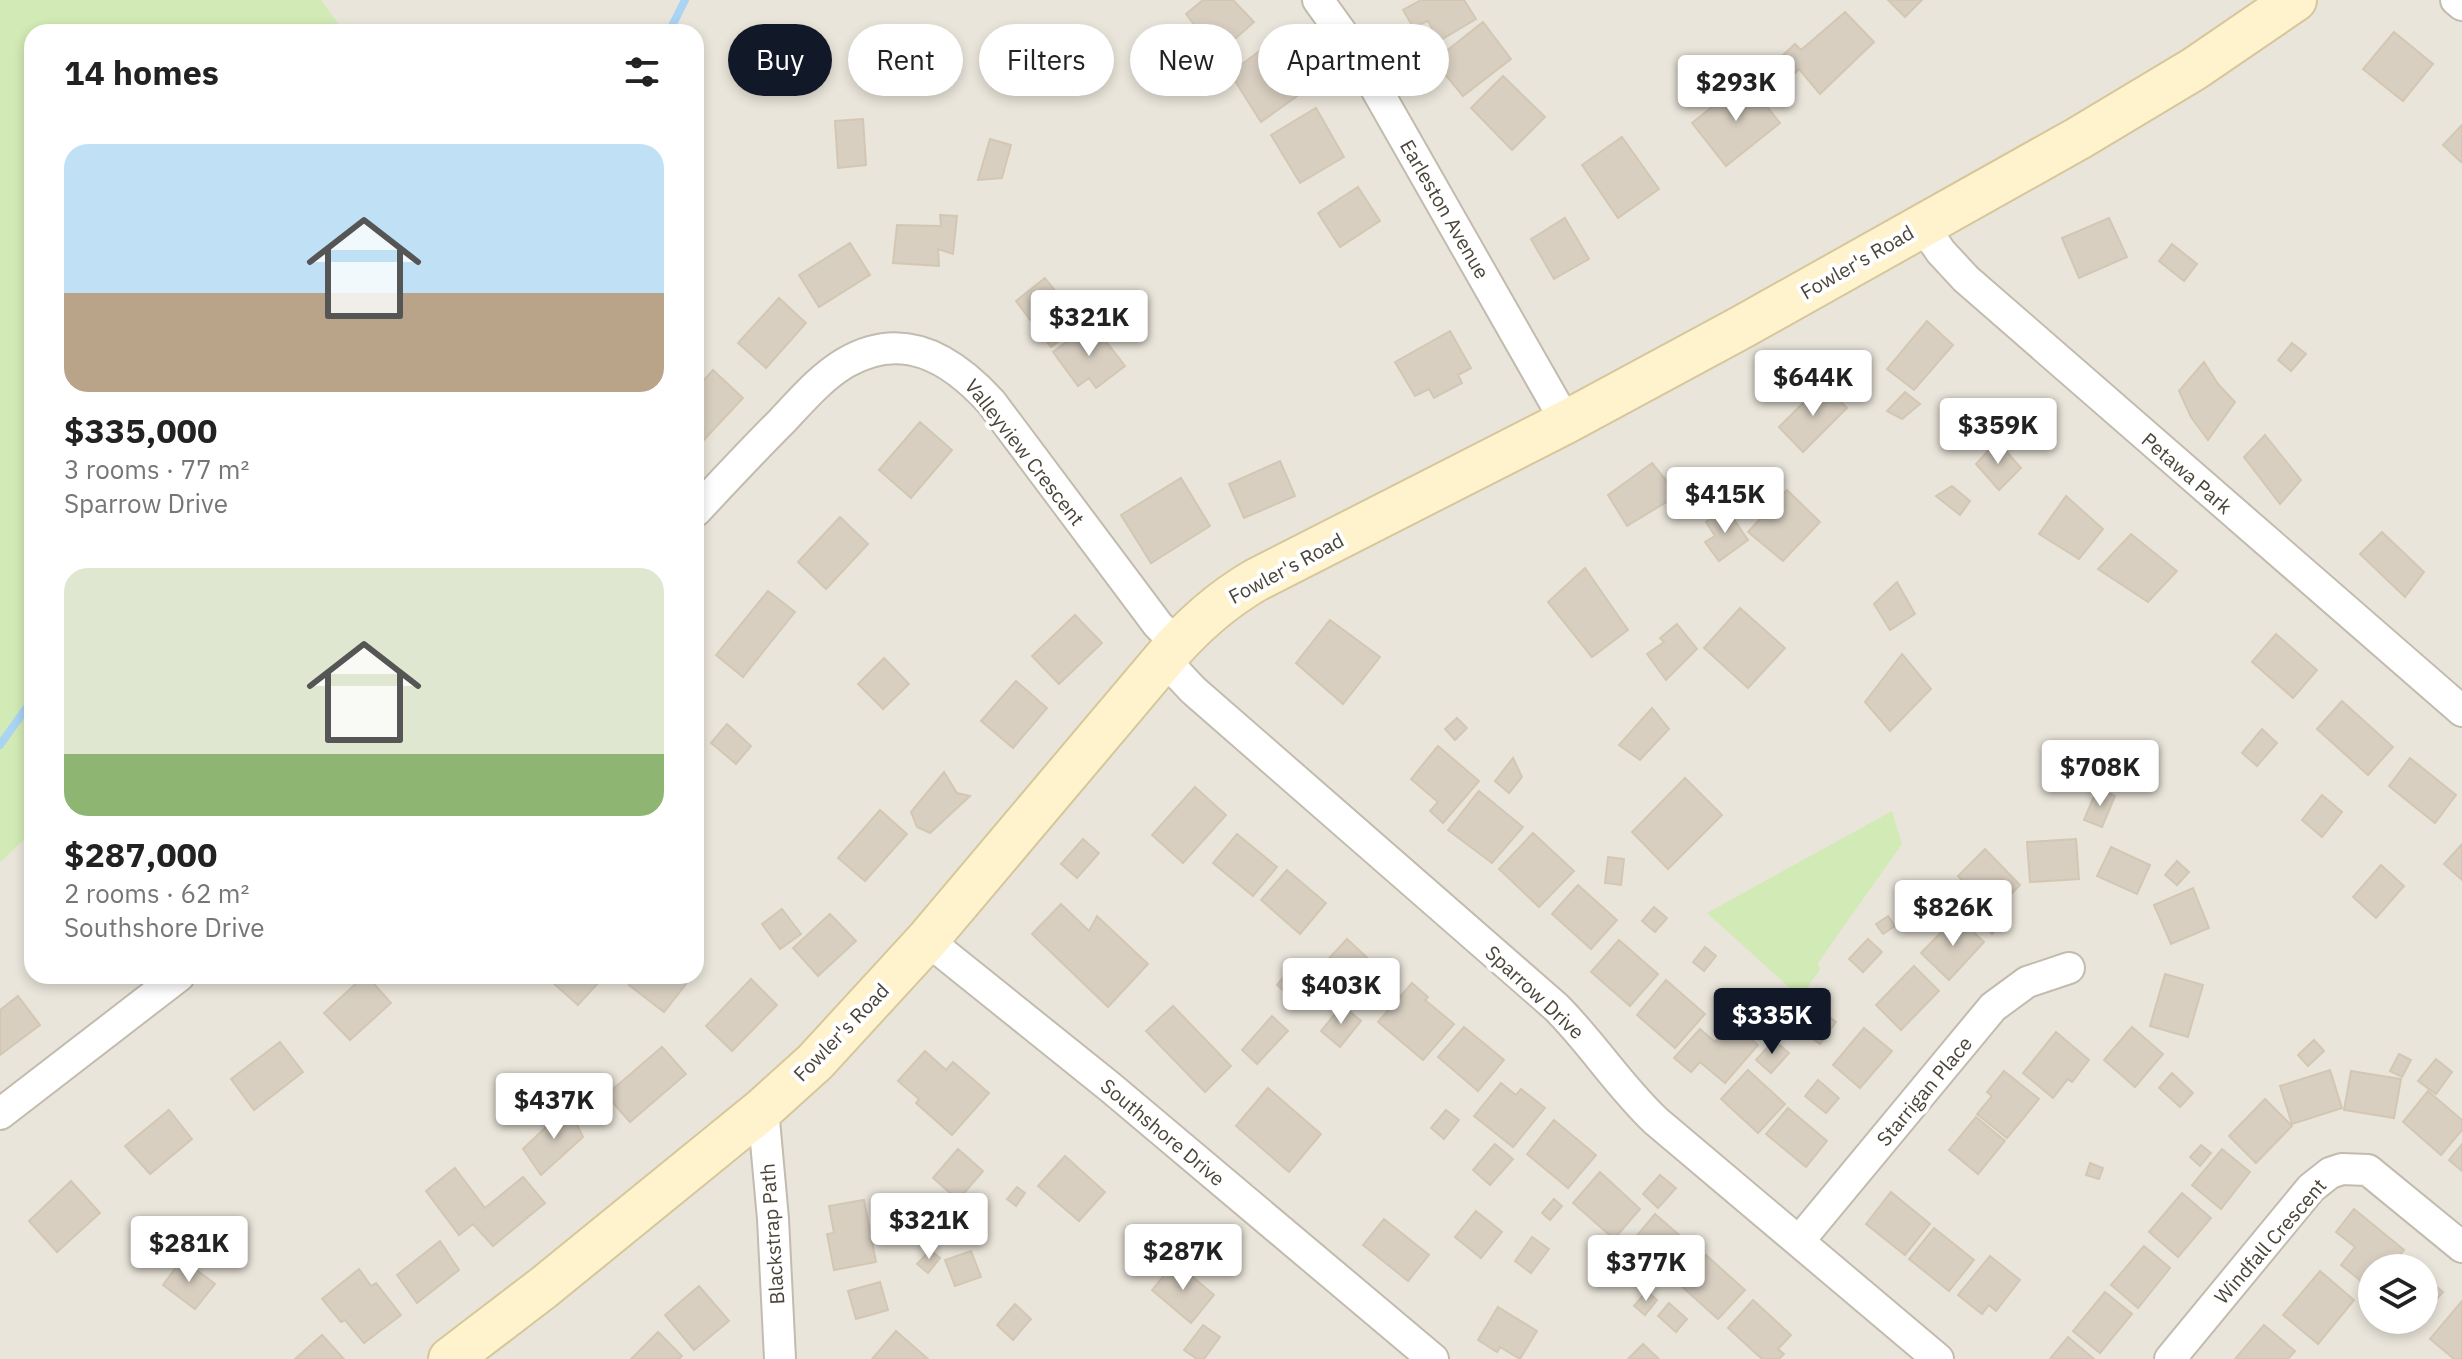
<!DOCTYPE html>
<meta charset="utf-8">
<style>
:root{--surface:#fff;--page:#f6f6f6;--text:#222;--muted:#767676;--accent:#111827}
body{margin:0;font-family:"IBM Plex Sans",sans-serif;background:var(--page);color:var(--text);height:100vh;display:flex;flex-direction:column;font-size:30px;white-space:nowrap}
*{box-sizing:border-box;margin:0}
p{font-size:26px;color:var(--muted)}
.icon{flex:none;width:44px;height:44px;fill:none;stroke:currentColor;stroke-width:2;stroke-linecap:round;stroke-linejoin:round}
.map{position:relative;flex:1;overflow:hidden}
.sheet{position:absolute;left:24px;top:24px;width:680px;height:960px;display:flex;flex-direction:column;background:var(--surface);border-radius:24px;box-shadow:0 4px 12px #0003}
.sheet>*{flex:none}
.banner{position:absolute;left:728px;top:24px;width:760px;height:72px;display:flex;gap:16px}
.fabs{position:absolute;left:2358px;top:1254px;display:grid;gap:16px}
.fabs a{display:grid;place-items:center;width:80px;height:80px;border-radius:50%;background:var(--surface);box-shadow:0 4px 12px #0003;font-size:40px}
.price{position:absolute;translate:-50% -68px;padding:0 18px;border-radius:8px;background:#fff;color:#222;font-size:26px;line-height:52px;filter:drop-shadow(0 2px 4px #0008)}
.price::after{content:'';position:absolute;left:50%;top:48px;width:24px;height:18px;margin-left:-12px;background:inherit;clip-path:polygon(0 0,100% 0,50% 100%)}
.price.selected{background:var(--accent);color:#fff}
ul{padding:0;list-style:none}
li{display:grid;align-content:center;gap:16px;height:424px;padding:0 40px}
li span{display:grid;place-items:center;height:248px;border-radius:24px;color:#555}
li>.icon{margin-inline-start:auto}
span .icon{width:144px;height:144px;fill:#fffc;stroke-width:1}
li b{font-size:34px}
h2{display:flex;justify-content:space-between;align-items:center;height:96px;padding:0 40px;font-size:34px}
.tag{padding:0 28px;border-radius:36px;background:var(--surface);box-shadow:0 4px 12px #0003;font-size:28px;line-height:72px}
.tag.selected{background:var(--accent);color:#fff}
.map>svg:first-child{display:block}
.residential{fill:#eae5da;fill-rule:evenodd}
.green{fill:#d2eab5}
.lines{fill:none;stroke-linecap:round;stroke-linejoin:round}
.stream{stroke:#a9d4f2;stroke-width:8}
.building{fill:#d8cfc1;stroke:#d3c7b4;stroke-width:2}
.street-casing{stroke:#c2bbae;stroke-width:34}
.secondary-casing{stroke:#d6c79b;stroke-width:46}
.street{stroke:#fff;stroke-width:30}
.secondary{stroke:#fff3cd;stroke-width:42}
.labels{text-anchor:middle;dominant-baseline:central;stroke-width:8;stroke-linejoin:round;paint-order:stroke}
.street-label{font-size:20px;fill:#4b4439;stroke:#fff}
</style>
<div class="map">
<svg width="2462" height="1359" viewBox="0 0 2462 1359">
<rect width="100%" height="100%" fill="#f6f3ec"/>
<path class="residential" d="M321,0H2462V1359H0V863L32,832V976H696V32H345ZM2372,1268H2424V1320H2372Z"/>
<path class="green" d="M0,0H321L345,32H32V832L0,863Z
M1892,811L1902,844L1818,963L1820,970L1800,997L1707,913Z"/>
<g class="lines">
<path class="stream" d="M669,32L685,0
M0,745L32,700"/>
</g>
<path class="building" d="M1203,0H1233L1254,22L1217,55L1186,14Z
M1421,0H1464L1476,19L1439,41L1428,21L1413,27L1403,10Z
M1888,0H1922L1905,17Z
M1845,12L1874,42L1820,94L1799,69L1791,77L1779,59L1795,44L1801,50Z
M1483,22L1511,59L1463,96L1434,61Z
M2394,32L2433,64L2403,101L2363,69Z
M1269,44L1289,67L1284,71L1300,94L1261,122L1230,73Z
M1503,76L1545,117L1512,150L1471,108Z
M1746,80L1780,123L1726,166L1692,123Z
M1316,108L1344,157L1300,183L1271,135Z
M863,119L866,165L838,168L835,121Z
M2462,125V161L2461,162L2443,145Z
M1622,137L1659,189L1618,218L1582,165Z
M990,139L1011,145L1002,178L978,180Z
M1358,187L1380,221L1340,247L1318,213Z
M940,215L957,216L953,254L938,249L939,266L893,263L897,225L941,226Z
M1565,218L1589,259L1554,279L1531,239Z
M2109,218L2127,257L2079,278L2062,238Z
M850,243L870,275L819,307L799,275Z
M2172,244L2197,264L2184,281L2159,261Z
M1045,278L1081,323L1051,347L1016,301Z
M779,298L806,323L766,368L738,343Z
M1927,321L1953,345L1914,390L1887,369Z
M1092,323L1125,366L1096,388L1089,378L1078,386L1053,352Z
M1450,331L1471,368L1458,375L1462,383L1434,398L1429,389L1415,396L1395,362Z
M2292,343L2306,354L2291,371L2278,360Z
M2204,362L2218,384L2235,402L2208,440L2191,417L2179,391Z
M713,370L743,398L700,444L696,440V389Z
M1823,383L1847,408L1803,452L1779,427Z
M1905,392L1920,404L1902,419L1887,411Z
M920,422L952,450L911,498L879,470Z
M2265,435L2301,480L2280,504L2244,457Z
M1997,441L2021,468L1999,490L1976,464Z
M1280,461L1295,496L1244,518L1229,484Z
M1652,463L1678,495L1627,526L1608,495Z
M1181,478L1210,526L1151,563L1121,515Z
M1952,486L1970,501L1960,515L1936,496Z
M1787,490L1820,522L1783,561L1748,532Z
M2066,496L2103,529L2079,559L2039,534Z
M1726,508L1748,540L1719,561L1705,542L1715,536L1706,522Z
M840,517L868,544L826,589L798,562Z
M2382,532L2424,572L2405,597L2360,554Z
M2131,534L2177,571L2148,602L2098,569Z
M1585,568L1628,630L1592,657L1548,602Z
M1897,582L1915,614L1890,630L1874,604Z
M768,591L795,612L743,677L716,655Z
M1740,608L1785,648L1748,688L1704,648Z
M1075,615L1102,643L1059,684L1032,656Z
M1330,620L1380,657L1343,704L1296,663Z
M1677,624L1697,649L1666,680L1647,654L1664,642L1660,638Z
M2276,634L2317,670L2293,698L2252,662Z
M1902,654L1931,689L1890,731L1865,702Z
M884,658L909,684L883,709L858,684Z
M1016,681L1047,708L1013,748L981,721Z
M2342,701L2393,747L2368,775L2317,729Z
M1652,708L1669,729L1640,760L1619,745Z
M1457,718L1467,728L1455,740L1445,729Z
M727,724L751,746L736,764L711,743Z
M2262,729L2277,743L2257,766L2242,753Z
M1438,746L1479,781L1443,823L1430,811L1438,802L1411,779Z
M1513,758L1522,777L1509,793L1495,781Z
M2410,758L2456,795L2435,823L2389,786Z
M944,772L957,793L970,796L930,833L917,827L911,812Z
M1685,778L1722,815L1668,869L1632,832Z
M1195,787L1226,815L1183,863L1152,835Z
M2097,789L2115,796L2102,827L2084,820Z
M1479,791L1523,827L1492,863L1448,830Z
M2322,795L2342,812L2322,837L2302,820Z
M880,810L907,834L865,881L838,858Z
M1533,833L1574,871L1539,907L1499,869Z
M1237,834L1277,867L1253,896L1213,863Z
M1083,839L1099,853L1077,878L1061,864Z
M2076,839L2079,879L2030,882L2027,842Z
M2462,844V880L2444,864Z
M2111,847L2150,865L2137,894L2097,876Z
M1985,849L2020,885L1998,907L2008,917L1992,934L1970,913L1982,901L1958,876Z
M1608,857L1624,859L1621,885L1605,883Z
M2177,861L2189,872L2177,885L2165,875Z
M2381,865L2404,886L2376,918L2353,897Z
M1287,870L1326,903L1300,934L1261,900Z
M1578,885L1617,920L1591,949L1552,914Z
M2193,888L2209,928L2171,944L2154,905Z
M1061,904L1089,931L1097,916L1148,964L1108,1007L1032,934Z
M1654,907L1667,918L1655,932L1642,921Z
M782,909L801,934L780,949L762,924Z
M830,914L856,941L818,976L793,948Z
M1888,916L1895,926L1883,934L1876,924Z
M1957,916L1984,942L1949,980L1921,953Z
M1347,939L1388,977L1363,1004L1322,966Z
M1868,939L1882,952L1863,972L1849,959Z
M1619,940L1658,974L1630,1006L1591,972Z
M1705,947L1716,956L1704,971L1693,962Z
M1914,966L1939,991L1901,1030L1876,1005Z
M1290,969L1305,983L1292,998L1277,985Z
M2165,974L2203,985L2188,1037L2150,1026Z
M364,976H367L391,1003L350,1040L324,1013Z
M559,976H580L597,984L578,1005L553,983Z
M636,976H676L686,984L664,1012L629,985Z
M751,979L777,1005L732,1051L706,1026Z
M1666,980L1705,1014L1675,1048L1637,1015Z
M1412,983L1428,997L1425,1000L1454,1024L1423,1060L1378,1022Z
M18,996L40,1025L0,1055V1010Z
M1812,1004L1836,1022L1820,1044L1796,1027Z
M1342,1005L1361,1021L1340,1047L1321,1031Z
M1173,1006L1231,1066L1205,1092L1146,1031Z
M1272,1016L1288,1031L1257,1064L1242,1050Z
M1732,1022L1758,1045L1725,1083L1700,1062L1691,1072L1674,1058L1700,1029L1715,1042Z
M1464,1027L1504,1060L1478,1091L1438,1057Z
M2132,1027L2163,1054L2135,1087L2104,1060Z
M1864,1028L1892,1051L1860,1088L1833,1065Z
M2056,1032L2089,1060L2072,1082L2068,1079L2053,1098L2023,1073Z
M1774,1040L1789,1053L1771,1073L1756,1060Z
M2314,1040L2324,1051L2308,1066L2298,1055Z
M280,1042L303,1072L254,1110L231,1079Z
M662,1047L686,1074L630,1122L606,1095Z
M925,1051L946,1070L953,1062L989,1093L952,1135L916,1103L919,1099L898,1081Z
M2399,1054L2411,1060L2402,1077L2390,1071Z
M2436,1059L2452,1072L2436,1094L2418,1081Z
M1748,1070L1785,1104L1758,1133L1721,1099Z
M2330,1070L2342,1108L2292,1124L2280,1086Z
M2004,1071L2039,1099L2007,1138L1977,1114L1992,1096L1987,1092Z
M2351,1071L2401,1079L2394,1118L2344,1110Z
M2172,1073L2193,1093L2180,1107L2159,1088Z
M1818,1080L1839,1098L1826,1113L1805,1096Z
M1501,1083L1516,1095L1521,1089L1545,1108L1513,1147L1474,1116Z
M1268,1088L1321,1134L1289,1172L1236,1126Z
M2428,1091L2462,1120V1130L2441,1155L2403,1122Z
M2265,1099L2292,1126L2256,1163L2229,1136Z
M568,1106L583,1137L541,1175L523,1149Z
M1788,1108L1827,1141L1806,1167L1766,1134Z
M169,1110L192,1139L150,1174L125,1146Z
M1446,1110L1459,1120L1444,1139L1431,1128Z
M1976,1117L2005,1141L1978,1174L1949,1150Z
M1554,1120L1596,1155L1568,1188L1527,1154Z
M1495,1144L1513,1159L1490,1185L1473,1170Z
M2462,1144V1171L2449,1160Z
M2201,1145L2211,1153L2200,1166L2190,1157Z
M958,1149L983,1171L958,1200L933,1178Z
M2222,1149L2250,1172L2221,1209L2192,1185Z
M1065,1156L1105,1192L1079,1221L1038,1186Z
M2090,1163L2103,1168L2099,1179L2086,1175Z
M455,1168L485,1208L523,1177L545,1203L493,1246L473,1224L459,1235L426,1191Z
M1600,1172L1640,1209L1614,1239L1573,1203Z
M1660,1175L1676,1188L1658,1208L1643,1194Z
M71,1181L100,1213L57,1252L29,1221Z
M1017,1187L1025,1193L1016,1206L1007,1199Z
M1891,1192L1930,1224L1905,1255L1866,1224Z
M2182,1193L2211,1218L2178,1257L2149,1232Z
M1554,1199L1562,1206L1550,1220L1542,1213Z
M864,1200L876,1262L834,1270L827,1234L834,1233L829,1206Z
M2354,1209L2404,1250L2389,1268H2372V1290L2341,1265L2355,1247L2336,1232Z
M1476,1211L1502,1232L1481,1258L1455,1237Z
M1655,1214L1692,1246L1666,1276L1630,1244Z
M1384,1219L1429,1255L1408,1281L1363,1245Z
M1934,1228L1974,1260L1949,1291L1909,1259Z
M1532,1237L1549,1249L1531,1273L1515,1261Z
M440,1241L459,1270L417,1303L397,1275Z
M2144,1246L2170,1268L2138,1308L2111,1285Z
M930,1250L940,1258L928,1273L917,1264Z
M971,1251L981,1277L955,1286L945,1260Z
M1706,1255L1745,1290L1718,1319L1679,1284Z
M1990,1256L2020,1280L1996,1311L1989,1305L1982,1314L1958,1295Z
M182,1259L215,1284L195,1309L163,1285Z
M1175,1262L1214,1295L1191,1323L1152,1290Z
M359,1269L371,1286L376,1283L401,1315L364,1343L345,1320L341,1322L322,1299Z
M2320,1271L2354,1300L2318,1344L2283,1315Z
M2429,1280L2443,1292L2426,1311L2424,1285Z
M880,1282L888,1310L856,1319L848,1291Z
M699,1286L729,1321L694,1350L665,1315Z
M1647,1291L1657,1300L1645,1315L1634,1306Z
M2105,1292L2132,1314L2100,1353L2073,1331Z
M1753,1300L1791,1335L1778,1349L1784,1354L1779,1359H1762L1728,1328Z
M2462,1301V1359H2454L2430,1339Z
M1669,1303L1687,1319L1676,1332L1658,1316Z
M1015,1304L1031,1319L1013,1340L997,1325Z
M1498,1307L1537,1331L1520,1359L1500,1347L1497,1352L1478,1340Z
M1203,1325L1220,1337L1204,1359H1197L1184,1350Z
M2264,1325L2295,1351L2288,1359H2235Z
M896,1331L928,1359H872Z
M658,1332L682,1356L679,1359H631Z
M322,1335L344,1359H295Z
M2068,1337L2094,1359H2050Z
M1643,1344L1659,1359H1628Z"/>
<g class="lines">
<g class="street-casing">
<path id="street" d="M1318,0L1354,50L1566,422
M2456,0L2462,5
M1922,225L1941,252L1966,279L2462,711
M696,511C724,481 752,451 781,422C801,401 820,378 845,363C903,329 951,358 991,402L1158,625L1177,644
M1164,659L1193,690L1556,1007C1592,1043 1619,1086 1656,1121L1938,1359
M927,940L1110,1087L1433,1359
M763,1109L773,1219L780,1359
M0,1114L179,976
M1799,1241L1993,1007L2027,982L2069,968
M2170,1359L2311,1188L2330,1173L2342,1169L2368,1170L2462,1247"/>
</g>
<g class="secondary-casing">
<path id="secondary" d="M450,1359L543,1288L763,1109L815,1062L927,940L1164,659C1191,627 1220,601 1256,580L1566,422L1742,327L2079,138L2194,69L2295,0"/>
</g>
<use href="#street" class="street"/>
<use href="#secondary" class="secondary"/>
</g>
<g class="labels">
<g class="street-label">
<text transform="translate(1445 209) rotate(60)">Earleston Avenue</text>
<text transform="translate(1857 262) rotate(-30)">Fowler's Road</text>
<text transform="translate(1025 452) rotate(52)">Valleyview Crescent</text>
<text transform="translate(2187 473) rotate(41)">Petawa Park</text>
<text transform="translate(1286 568) rotate(-28)">Fowler's Road</text>
<text transform="translate(1535 992) rotate(43)">Sparrow Drive</text>
<text transform="translate(841 1032) rotate(-46)">Fowler's Road</text>
<text transform="translate(1924 1091) rotate(-50)">Starrigan Place</text>
<text transform="translate(1163 1132) rotate(40)">Southshore Drive</text>
<text transform="translate(772 1234) rotate(-94)">Blackstrap Path</text>
<text transform="translate(2270 1241) rotate(-49)">Windfall Crescent</text>
</g>
</g>
</svg>
<div class="fabs">
<a><svg class="icon" aria-label="layers" viewBox="0 0 24 24"><path d="M12 4l9 5-9 5-9-5zM3 14l9 5 9-5"/></svg></a>
</div>
<b class="price" style="left:1736px;top:123px">$293K</b>
<b class="price" style="left:1089px;top:358px">$321K</b>
<b class="price" style="left:1813px;top:418px">$644K</b>
<b class="price" style="left:1998px;top:466px">$359K</b>
<b class="price" style="left:1725px;top:535px">$415K</b>
<b class="price" style="left:2100px;top:808px">$708K</b>
<b class="price" style="left:1953px;top:948px">$826K</b>
<b class="price" style="left:1341px;top:1026px">$403K</b>
<b class="price selected" style="left:1772px;top:1056px">$335K</b>
<b class="price" style="left:554px;top:1141px">$437K</b>
<b class="price" style="left:929px;top:1261px">$321K</b>
<b class="price" style="left:189px;top:1284px">$281K</b>
<b class="price" style="left:1183px;top:1292px">$287K</b>
<b class="price" style="left:1646px;top:1303px">$377K</b>
<div class="banner">
<a class="tag selected">Buy</a>
<a class="tag">Rent</a>
<a class="tag">Filters</a>
<a class="tag">New</a>
<a class="tag">Apartment</a>
</div>
<section class="sheet">
<h2>14 homes<svg class="icon" aria-label="filters" viewBox="0 0 24 24"><path d="M4 7h16M4 17h16"/><circle cx="9" cy="7" r="2"/><circle cx="15" cy="17" r="2"/></svg></h2>
<ul>
<li><span style="background:linear-gradient(#bfe0f5 60%,#b9a48a 0)"><svg class="icon" aria-label="home" viewBox="0 0 24 24"><path d="M3 11l9-7 9 7M6 9v11h12V9"/></svg></span><div><b>$335,000</b><p>3 rooms · 77 m²</p><p>Sparrow Drive</p></div></li>
<li><span style="background:linear-gradient(#dfe7d0 75%,#8fb573 0)"><svg class="icon" aria-label="home" viewBox="0 0 24 24"><path d="M3 11l9-7 9 7M6 9v11h12V9"/></svg></span><div><b>$287,000</b><p>2 rooms · 62 m²</p><p>Southshore Drive</p></div></li>
</ul>
</section>
</div>
